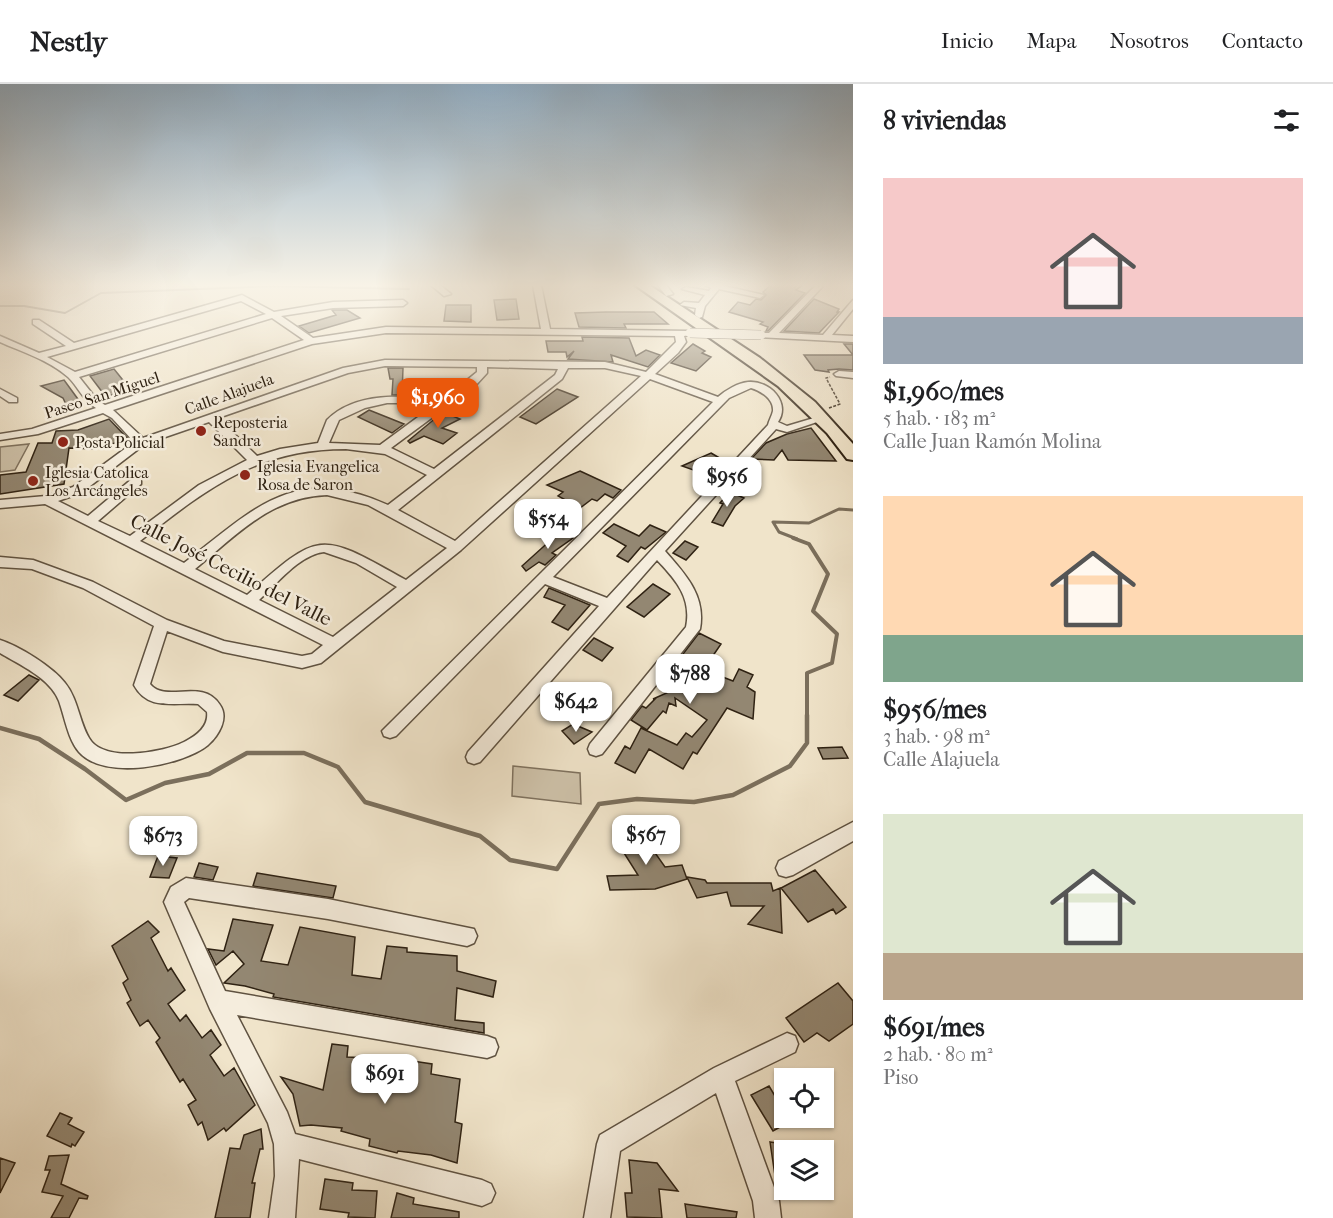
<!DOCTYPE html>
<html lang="es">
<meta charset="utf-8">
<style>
:root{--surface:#fff;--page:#f2f2f2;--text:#202124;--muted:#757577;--line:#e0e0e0;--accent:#ea580c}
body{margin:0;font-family:"IM FELL French Canon",serif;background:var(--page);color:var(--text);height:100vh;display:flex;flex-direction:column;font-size:22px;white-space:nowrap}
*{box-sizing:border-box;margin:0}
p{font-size:20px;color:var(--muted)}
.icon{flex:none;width:33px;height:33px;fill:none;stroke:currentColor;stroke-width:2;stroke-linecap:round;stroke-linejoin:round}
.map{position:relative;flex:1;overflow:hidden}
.drawer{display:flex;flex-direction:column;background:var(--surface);width:480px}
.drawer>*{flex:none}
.controls{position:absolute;left:774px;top:984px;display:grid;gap:12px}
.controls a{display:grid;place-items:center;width:60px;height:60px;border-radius:0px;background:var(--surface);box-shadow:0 2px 4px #0004;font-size:30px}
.price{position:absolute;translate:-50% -51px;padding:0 14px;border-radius:12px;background:#fff;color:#222;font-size:20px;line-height:39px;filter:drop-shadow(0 2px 3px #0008)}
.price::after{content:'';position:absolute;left:50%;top:36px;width:18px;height:14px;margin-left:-9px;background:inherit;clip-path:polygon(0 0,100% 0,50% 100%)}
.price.on{background:var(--accent);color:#fff}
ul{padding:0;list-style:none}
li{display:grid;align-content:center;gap:12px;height:318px;padding:0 30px}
li span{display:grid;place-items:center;height:186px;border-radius:0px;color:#555}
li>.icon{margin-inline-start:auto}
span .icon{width:108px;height:108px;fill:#fffc;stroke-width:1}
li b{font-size:26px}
h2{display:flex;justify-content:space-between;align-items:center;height:72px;padding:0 30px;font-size:26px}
header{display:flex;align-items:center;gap:36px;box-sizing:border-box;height:84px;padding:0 30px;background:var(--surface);border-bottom:2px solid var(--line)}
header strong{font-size:28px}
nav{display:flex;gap:33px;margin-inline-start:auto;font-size:21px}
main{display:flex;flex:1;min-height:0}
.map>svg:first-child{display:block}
.green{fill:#cfc3ab;stroke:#7f725f;stroke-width:1.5}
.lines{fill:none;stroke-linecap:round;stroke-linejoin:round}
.stream-far3{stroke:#7b6f5c;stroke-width:2}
.stream-far2{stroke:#7b6f5c;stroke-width:3}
.stream-far1{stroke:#7b6f5c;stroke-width:4}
.stream{stroke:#7b6f5c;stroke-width:4.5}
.building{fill:#938772;stroke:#2f2213;stroke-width:1.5}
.minor-casing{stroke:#5f5241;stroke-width:3}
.highway-casing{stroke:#2f2213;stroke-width:4}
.path{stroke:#2f2213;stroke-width:1.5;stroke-dasharray:3 1.5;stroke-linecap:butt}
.minor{fill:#f5eddd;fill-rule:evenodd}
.highway{fill:#f0e4ca;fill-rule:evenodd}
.minor-bridge-casing{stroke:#5f5241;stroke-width:10;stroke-linecap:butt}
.minor-bridge{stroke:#f5eddd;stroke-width:9}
.poi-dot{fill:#8f2418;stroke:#f5eddd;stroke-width:2}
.labels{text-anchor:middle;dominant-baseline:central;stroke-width:5;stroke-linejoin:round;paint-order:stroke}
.far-street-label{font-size:16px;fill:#2f2213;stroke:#f5eddd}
.far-poi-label{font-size:16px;fill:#2f2213;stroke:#f5eddd;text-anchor:start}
.street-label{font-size:20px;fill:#2f2213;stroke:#f5eddd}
</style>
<header>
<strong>Nestly</strong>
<nav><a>Inicio</a><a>Mapa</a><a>Nosotros</a><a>Contacto</a></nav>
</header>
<main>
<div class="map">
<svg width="853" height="1134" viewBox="0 0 853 1134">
<rect width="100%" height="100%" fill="#f0e4ca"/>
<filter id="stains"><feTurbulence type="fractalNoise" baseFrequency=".00333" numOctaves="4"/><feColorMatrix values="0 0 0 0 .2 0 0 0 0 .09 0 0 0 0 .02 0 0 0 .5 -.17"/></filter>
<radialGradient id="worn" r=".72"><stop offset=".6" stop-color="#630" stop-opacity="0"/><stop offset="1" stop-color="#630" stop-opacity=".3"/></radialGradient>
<path class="green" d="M29,360L15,386L0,388V363Z
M513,682L580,689L581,720L512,712Z"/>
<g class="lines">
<path class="stream-far3" d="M0,222H24L65,229L101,209L272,202L409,205"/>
<path class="stream-far2" d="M797,455L779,448L773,438L809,439L839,425L853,426"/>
<path class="stream-far1" d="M793,454L809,460L828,490L813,527L837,550L832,579L807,589V632"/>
<path class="stream" d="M0,644L39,655L85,685L126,716L165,699L209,690L247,669H304L338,683L365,718L480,752L510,776L557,785L599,720L637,715L694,718L733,711L790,682L807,659V631"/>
</g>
<path class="building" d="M771,201H803L796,206L805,209L768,247H766L768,243L760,240L763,238L729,228L738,218L750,221L756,215L761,216L766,211L763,208Z
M516,215L519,235L497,236L494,216Z
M814,215L839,225L837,228H839L819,249L784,247Z
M446,221H471V238L444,237Z
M332,226H347L360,234L309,249L299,242L336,231Z
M606,228H654L668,240H624L626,244L579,243L575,229Z
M582,253L629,254L636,272L646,266L660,271L648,283L611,271L613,278L568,275L574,267L567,273L566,268H548L546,257H583Z
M693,260L705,267L702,269L711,273L696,287L671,279Z
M844,260H853V286L839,285L828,286L829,288L815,286L804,271H853Z
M388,284H403L402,311H392L393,295H390Z
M114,285L130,305L106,313L90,292Z
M64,296L83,322L69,327L63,314L41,302Z
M557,305L578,313L536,340L520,333Z
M369,326L404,340L392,349L358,333Z
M443,328L460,335L442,344L457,349L443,360L424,352L410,359L408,357Z
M109,335L128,355L96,365L69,364L64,400L0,410V391L26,388L38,359H52L56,347L78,346Z
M811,344L836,377L788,376L782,366L774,376L751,375L766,359L787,350Z
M711,369L723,376L699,388L682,382Z
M580,387L621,406L613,414L605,410L597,417L592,415L580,424L558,412L563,408L547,401Z
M730,408L744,414L735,422L723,442L712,438L723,420L720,419Z
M614,440L639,452L650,441L666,448L645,465L641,463L628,478L617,472L626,462L603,449Z
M558,446L573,454L552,469L556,471L545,481L539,478L526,487L522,482L553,454L549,452Z
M685,457L698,463L686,476L673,469Z
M653,500L670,510L644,533L627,523Z
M549,504L590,521L568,546L552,538L565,521L544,513Z
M699,549L721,560L710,576L714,578L707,587L733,597L739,585L753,591L747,603L755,608L753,635L727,624L697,670L693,668L683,685L649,665L635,689L615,679L625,662L630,665L641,644L677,661L686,649L692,653L707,636L675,614L676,622L669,619L666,629L663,627L647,646L631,636L642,622L646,624L655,615H653L678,604L664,595Z
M594,554L613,564L602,577L583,566Z
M29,591L39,596L18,617L4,611Z
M573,640L592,648L574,660L562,647Z
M842,663L848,674L823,675L818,664Z
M660,747L668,757L653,766L665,783L682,781L687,795L655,805L610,806L607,792L638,791L619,761L642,750L646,756Z
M158,772L177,774L169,794L150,793Z
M199,779L218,783L213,796L194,793Z
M815,786L846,823L836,830L833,825L808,838L781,804Z
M257,789L336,802L333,814L253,802Z
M687,793L705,796L707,799H771L773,807L780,804L782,849L748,840L764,822H731L727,808L697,814Z
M233,835L273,841L261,877L288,881L300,843L355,853L352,891L381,895L387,862L407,864V868L457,872V887L496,897L493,913L457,904L455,936L484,939V949L273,913L274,910L245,902L224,899L244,880L233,867L216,881L208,865L224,867Z
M148,837L159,848L151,854L168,887L171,884L185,906L168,920L180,937L186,931L202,954L211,946L221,961L210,971L224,992L234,984L255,1021L226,1047L224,1044L208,1056L202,1038L198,1041L188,1021L196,1016L183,995L180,998L156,958L160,954L148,936L140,942L127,919L131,916L123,899L128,895L112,862Z
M838,899L853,917V940L829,957L817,949L804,958L786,934Z
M332,960L348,962L347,973L369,974L412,984L413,977L432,980L431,990L460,995L455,1038L462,1040L457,1079L431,1071L398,1067L397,1069L369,1062L370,1055L341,1047L342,1044L311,1041L300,1042L293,1010L281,993L323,1006Z
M769,1002L784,1027V1034H789L791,1037L773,1047L751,1011Z
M60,1029L72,1034L68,1040L84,1048L75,1062L72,1060L71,1063L47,1052Z
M261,1045L263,1065H260L252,1099H255L250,1134H215L230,1064L240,1065L244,1051Z
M770,1058L784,1060V1113H780L777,1105Z
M69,1071L61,1100L88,1112L87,1115L79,1114L69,1134H51L63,1112L42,1108L50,1086H45L49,1072Z
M0,1074L15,1079L0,1109Z
M629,1076L657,1079L678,1107L659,1105L662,1134L627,1133L625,1109H632Z
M325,1095L353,1099L352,1106L377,1107L375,1134L348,1133L349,1129L320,1125Z
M397,1109L414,1114L413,1120L459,1128V1134H391Z
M685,1120L737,1128L736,1134H687Z"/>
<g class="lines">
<g class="minor-casing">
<path id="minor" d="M431,201H440L451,210L444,212Z
M533,201H541L550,245L690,247V251L684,252L686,258L678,269L655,290L718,313C726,306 738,299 748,298C770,296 791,319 778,338L787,342L824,331L829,334L787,348L776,345L665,467C686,491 706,512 700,545L602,670L596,672L590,670L588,665L590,660L686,543C692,514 676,496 657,476L480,678L474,680L468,678L466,673L468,668L599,522L545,500L396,652L390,654L384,652L382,647L713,318L650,295L461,466L321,579L302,584L223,568L167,547L150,600C166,620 202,593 220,621C229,634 219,651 208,661C182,682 104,697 79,668C68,655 65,634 59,617C50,594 20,581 0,569V556C19,562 53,583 65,599C78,615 79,637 89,654C103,679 162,669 184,658C196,652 209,643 207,628L198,620C173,618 148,627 134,601L154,542L83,504L32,485L0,483V473L33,476L93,498L167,536L224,557L302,572L312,570L323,561L45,420L0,424V416L46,412L73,403L134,358L112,334L103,329L38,350L0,356V350L32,345L96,324C83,317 78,302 68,293C49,276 22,268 0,258V252L39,269L66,262L33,240V236H39L74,259L242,211L274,228L333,218L403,216L407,219L403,222L333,224L281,232L313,254L386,243L541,245ZM241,217L266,230L75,288L47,273ZM272,234L304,256L105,321L98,317L79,293ZM386,249L675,252L676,258L646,288L605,278L385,276L343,284L143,354L113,326L312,260ZM385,282L477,283V288L440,318C405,310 355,308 327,336L318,359L280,365L257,372L218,334L348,289ZM487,283L558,285L555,291L434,385L391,364L476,301L487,289ZM568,284H605L641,292L455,457L398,426L562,295ZM751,304C761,307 774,315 773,327C772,332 769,336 768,341L607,514L553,493L729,314ZM387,319H413L433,322L380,361L329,359L339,336L365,324ZM209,338L247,376L199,401L130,452L98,437L141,400V394H133L88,432L58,417L81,409L145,360ZM346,365L385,370L427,391L388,421C294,379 255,424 184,479L140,457C208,404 256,365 346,365ZM327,411L368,421L447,464L406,496C320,448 321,445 247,511L195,485C237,451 270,413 327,411ZM324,468L356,479L397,503L333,553L259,516C277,500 299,471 324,468Z
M658,201H666L673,210L666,212Z
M705,201H720L764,211L760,214L719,205L705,222L702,233L699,234L695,231L696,224L680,221L684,218L699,219L705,211L682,205L686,203L709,207L711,204Z
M816,201H824L779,249L823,251L853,216V225L832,251L853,252V258L758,253V249H769Z
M839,287L853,288V294L836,292L834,290Z
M0,305L17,314V318H9L0,312Z
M853,738V757L793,791L786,793L779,791L776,784L779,777Z
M186,794L328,815L474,845L477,852L474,859L467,862L328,835L189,814L184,818L225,907L487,952L495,955L498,963L495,971L487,974L237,931L287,1028L295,1050L482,1096L491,1100L495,1109L491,1118L482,1122L299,1075L295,1134H269L275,1092L274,1060L268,1039L210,925L164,818L171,803Z
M787,949L795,952L798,960L795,968L735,997L779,1117L781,1134H755L753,1117L716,1009L620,1067L610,1134H584L597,1060L600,1051L714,984Z"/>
</g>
<g class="highway-casing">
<path id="highway" d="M635,201H649L760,274L815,318L853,360V376L847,375L827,349L778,302Z"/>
</g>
<path class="path" d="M829,324L840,320L826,294L830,293"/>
<use href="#minor" class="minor"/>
<use href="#highway" class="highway"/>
<g class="minor-bridge-casing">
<path id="minor-bridge" d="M690,249L761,251"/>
</g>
<use href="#minor-bridge" class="minor-bridge"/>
</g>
<linearGradient id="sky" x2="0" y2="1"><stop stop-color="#91adc3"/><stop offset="0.56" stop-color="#f8f3e7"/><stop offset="1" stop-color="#f8f3e7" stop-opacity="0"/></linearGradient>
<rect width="853" height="359" fill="url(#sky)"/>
<g class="poi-dot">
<circle cx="201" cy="347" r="6"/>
<circle cx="63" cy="358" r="6"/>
<circle cx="245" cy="391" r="6"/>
<circle cx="33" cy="397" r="6"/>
</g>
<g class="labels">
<g class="far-street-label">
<text transform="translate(229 310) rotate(-20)">Calle Alajuela</text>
<text transform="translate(102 311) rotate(-18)">Paseo San Miguel</text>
</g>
<g class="far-poi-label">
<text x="213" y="338">Reposteria<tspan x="213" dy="18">Sandra</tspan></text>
<text x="75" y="358">Posta Policial</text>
<text x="257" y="382">Iglesia Evangelica<tspan x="257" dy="18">Rosa de Saron</tspan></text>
<text x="45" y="388">Iglesia Catolica<tspan x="45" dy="18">Los Arcángeles</tspan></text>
</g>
<g class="street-label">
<text transform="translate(231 486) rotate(27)">Calle José Cecilio del Valle</text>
</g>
</g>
<rect width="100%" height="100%" filter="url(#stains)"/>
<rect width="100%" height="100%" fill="url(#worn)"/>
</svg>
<div class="controls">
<a><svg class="icon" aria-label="locate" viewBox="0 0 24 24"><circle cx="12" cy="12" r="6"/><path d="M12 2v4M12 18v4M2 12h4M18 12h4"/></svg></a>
<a><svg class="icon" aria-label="layers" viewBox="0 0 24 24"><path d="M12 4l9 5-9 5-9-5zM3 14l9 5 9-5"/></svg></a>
</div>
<b class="price on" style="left:438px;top:345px">$1,960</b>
<b class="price" style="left:727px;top:424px">$956</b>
<b class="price" style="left:548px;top:466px">$554</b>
<b class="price" style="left:690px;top:621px">$788</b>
<b class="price" style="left:576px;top:649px">$642</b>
<b class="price" style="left:646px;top:782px">$567</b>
<b class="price" style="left:163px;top:783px">$673</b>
<b class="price" style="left:385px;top:1021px">$691</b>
</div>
<section class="drawer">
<h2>8 viviendas<svg class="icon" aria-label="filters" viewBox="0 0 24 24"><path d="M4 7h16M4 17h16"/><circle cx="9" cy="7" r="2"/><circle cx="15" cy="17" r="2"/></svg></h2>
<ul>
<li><span style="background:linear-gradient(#f6c9c9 75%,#9aa5b1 0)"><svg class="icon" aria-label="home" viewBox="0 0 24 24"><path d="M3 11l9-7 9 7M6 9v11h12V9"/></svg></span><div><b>$1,960/mes</b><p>5 hab. · 183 m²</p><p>Calle Juan Ramón Molina</p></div></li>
<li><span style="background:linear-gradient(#ffd9b3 75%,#7fa58c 0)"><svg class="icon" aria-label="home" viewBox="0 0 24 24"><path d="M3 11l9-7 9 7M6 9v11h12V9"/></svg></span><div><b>$956/mes</b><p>3 hab. · 98 m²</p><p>Calle Alajuela</p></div></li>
<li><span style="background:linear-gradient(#dfe7d0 75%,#b9a48a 0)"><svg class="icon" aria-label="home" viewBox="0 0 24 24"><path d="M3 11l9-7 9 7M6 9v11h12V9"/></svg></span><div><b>$691/mes</b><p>2 hab. · 80 m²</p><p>Piso</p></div></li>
</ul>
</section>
</main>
